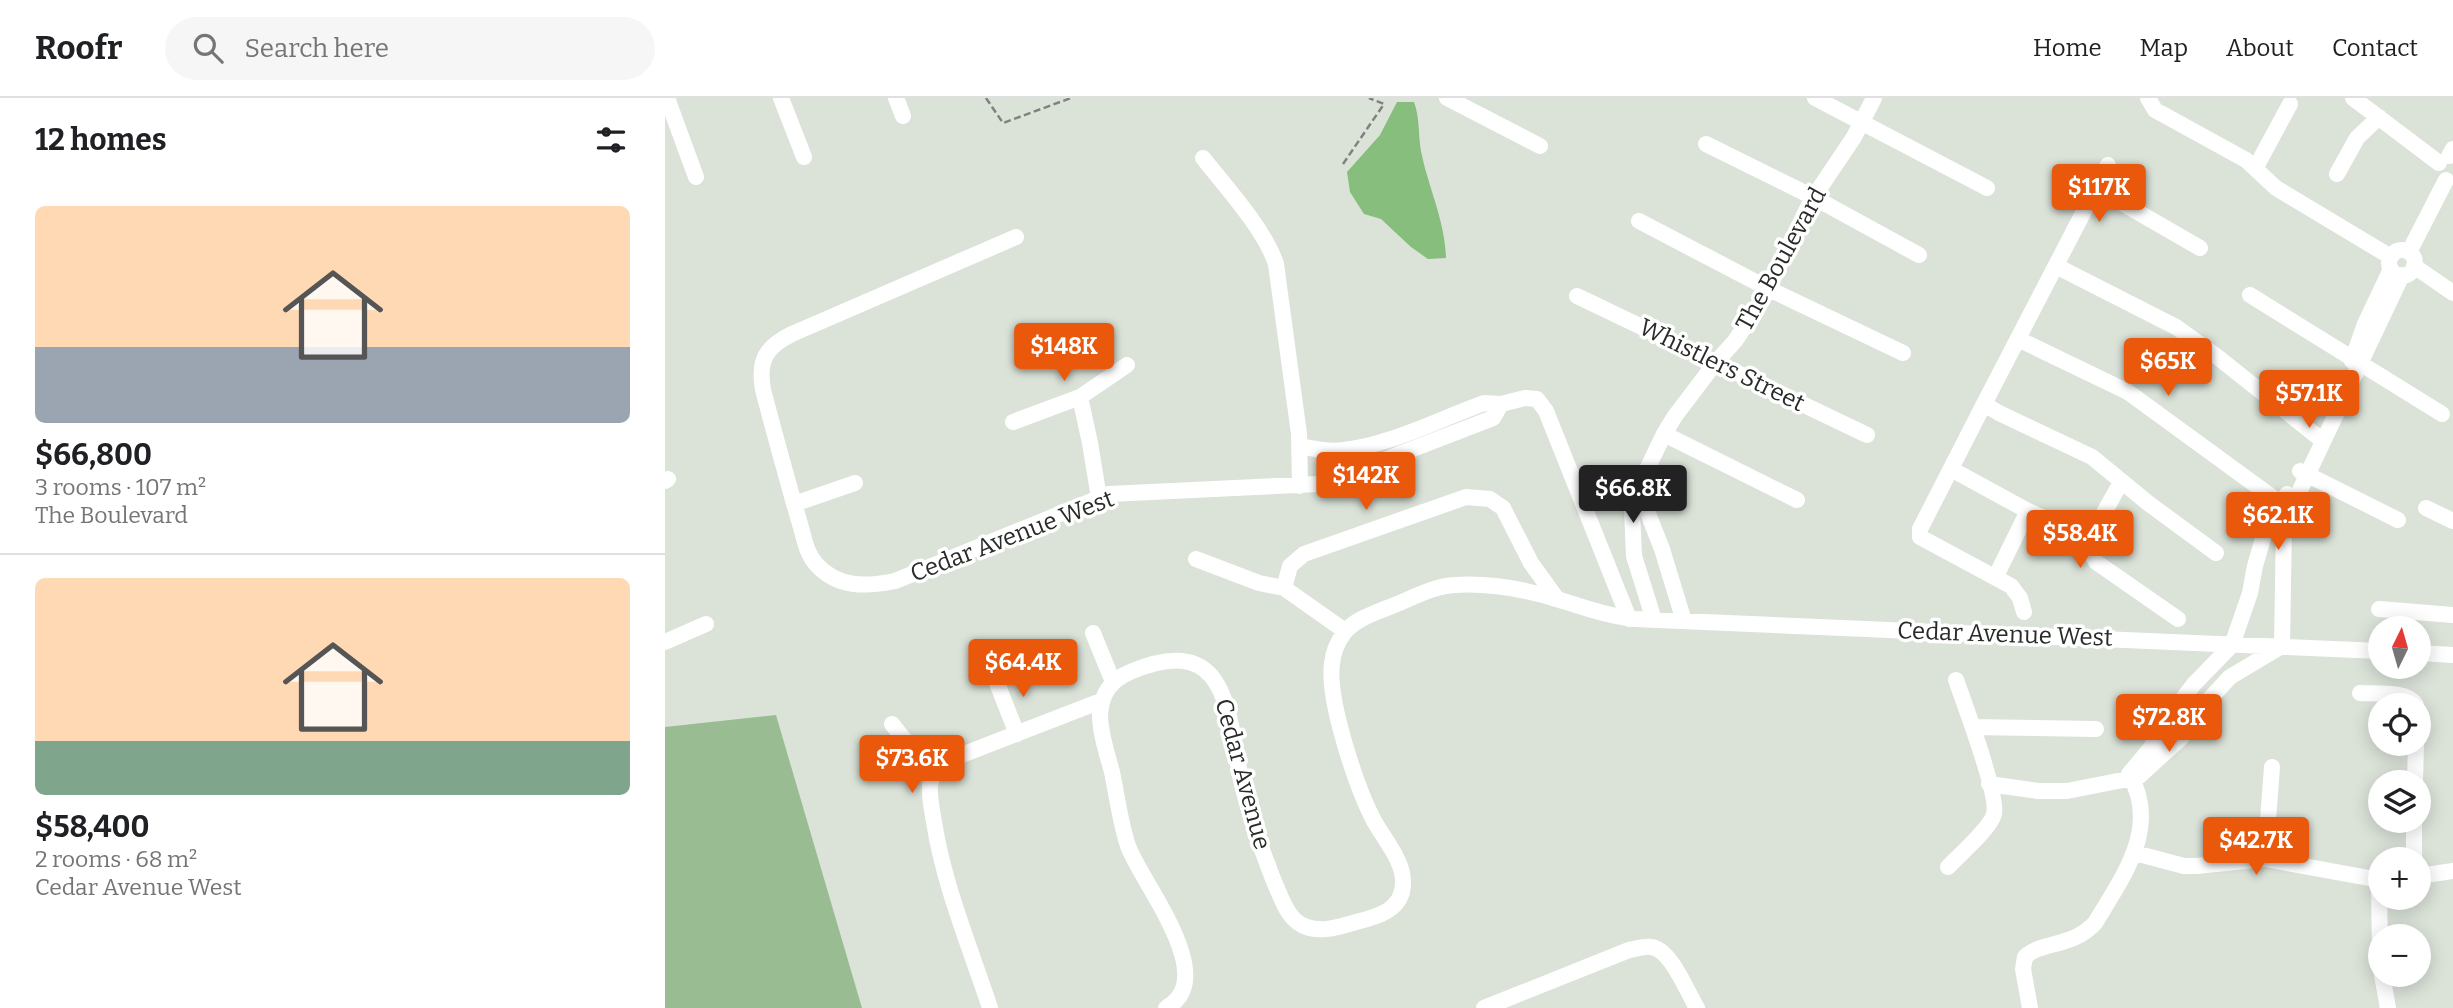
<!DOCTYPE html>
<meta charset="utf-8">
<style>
:root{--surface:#fff;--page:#f6f6f6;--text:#202124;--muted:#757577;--line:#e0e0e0;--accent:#ea580c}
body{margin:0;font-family:Bitter,serif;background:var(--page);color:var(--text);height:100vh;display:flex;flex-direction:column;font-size:26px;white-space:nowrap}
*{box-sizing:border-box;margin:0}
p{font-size:23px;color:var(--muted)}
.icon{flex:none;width:38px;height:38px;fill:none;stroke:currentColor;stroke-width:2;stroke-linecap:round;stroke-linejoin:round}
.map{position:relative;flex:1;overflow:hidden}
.sheet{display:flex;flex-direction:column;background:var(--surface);width:665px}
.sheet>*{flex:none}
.needle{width:46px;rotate:5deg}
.controls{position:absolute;left:1703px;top:518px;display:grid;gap:14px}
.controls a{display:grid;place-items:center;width:63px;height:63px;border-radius:50%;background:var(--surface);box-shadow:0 4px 18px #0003;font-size:35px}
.price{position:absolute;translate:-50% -60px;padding:0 16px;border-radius:7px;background:var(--accent);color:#fff;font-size:23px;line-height:46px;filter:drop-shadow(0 2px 4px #0008)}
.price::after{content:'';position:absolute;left:50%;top:42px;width:21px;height:16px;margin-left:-10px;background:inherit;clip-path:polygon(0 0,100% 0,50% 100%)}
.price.on{background:#222;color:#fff}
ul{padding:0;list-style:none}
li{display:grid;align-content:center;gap:14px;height:371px;padding:0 35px}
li+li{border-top:2px solid var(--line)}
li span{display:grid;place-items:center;height:217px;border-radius:10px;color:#555}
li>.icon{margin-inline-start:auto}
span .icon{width:126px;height:126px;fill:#fffc;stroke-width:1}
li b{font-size:30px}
h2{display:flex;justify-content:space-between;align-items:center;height:84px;padding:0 35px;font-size:30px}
header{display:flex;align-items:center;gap:42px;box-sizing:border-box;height:98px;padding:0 35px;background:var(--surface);border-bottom:2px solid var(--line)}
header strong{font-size:33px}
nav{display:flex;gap:38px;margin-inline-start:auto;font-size:24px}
.search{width:490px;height:63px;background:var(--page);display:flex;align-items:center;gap:18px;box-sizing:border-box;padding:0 24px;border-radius:38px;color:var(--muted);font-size:26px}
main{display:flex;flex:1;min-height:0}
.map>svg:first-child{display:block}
.green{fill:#99bc92}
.water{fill:#87bd7d}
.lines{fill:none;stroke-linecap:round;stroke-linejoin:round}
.path{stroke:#7e837d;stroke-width:2.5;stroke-dasharray:7 3.5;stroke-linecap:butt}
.minor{stroke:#fff;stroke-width:16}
.labels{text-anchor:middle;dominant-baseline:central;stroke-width:7;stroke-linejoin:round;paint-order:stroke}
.street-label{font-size:24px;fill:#282b27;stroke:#fff}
</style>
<header>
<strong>Roofr</strong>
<div class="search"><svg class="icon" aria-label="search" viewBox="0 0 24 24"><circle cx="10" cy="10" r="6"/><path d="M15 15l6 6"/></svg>Search here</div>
<nav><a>Home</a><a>Map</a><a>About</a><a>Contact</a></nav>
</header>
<main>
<section class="sheet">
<h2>12 homes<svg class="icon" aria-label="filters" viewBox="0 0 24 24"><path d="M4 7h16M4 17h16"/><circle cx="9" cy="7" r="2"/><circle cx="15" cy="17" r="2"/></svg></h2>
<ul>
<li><span style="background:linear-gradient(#ffd9b3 65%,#9aa5b1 0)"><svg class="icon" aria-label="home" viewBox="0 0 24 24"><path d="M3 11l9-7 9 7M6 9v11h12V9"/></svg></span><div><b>$66,800</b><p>3 rooms · 107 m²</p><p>The Boulevard</p></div></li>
<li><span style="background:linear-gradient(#ffd9b3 75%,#7fa58c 0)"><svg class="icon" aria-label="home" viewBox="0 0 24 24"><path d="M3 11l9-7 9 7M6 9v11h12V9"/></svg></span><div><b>$58,400</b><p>2 rooms · 68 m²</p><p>Cedar Avenue West</p></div></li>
</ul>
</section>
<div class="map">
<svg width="1788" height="910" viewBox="0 0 1788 910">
<rect width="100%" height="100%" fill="#dbe3d9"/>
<path class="green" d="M111,617L197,910H0V629Z"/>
<path class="water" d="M732,4H749C755,20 753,36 756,53C763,89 780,122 781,160L763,161L746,149L716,121L699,116L685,94L682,74L715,37Z"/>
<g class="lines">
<path class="path" d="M321,0L338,25L406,0
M678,66L719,6L704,0"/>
<path class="minor" d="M2,0L31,79
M116,0L139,59
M231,0L238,18
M782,0L875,48
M1150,0L1322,90
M1483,0L1490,12L1581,62L1611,90L1726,159
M1688,0L1774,65
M1041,46L1148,99L1254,157
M1784,58L1788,51
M538,60C561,89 600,132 611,166L634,336L635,388
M1443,67L1319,306L1334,315L1427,359L1483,405L1551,455
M1591,69L1625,6
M1672,76L1692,40L1714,19
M1431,90L1535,150
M974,123L1104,191L1238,255
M351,139L127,236C100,249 93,263 98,292C110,337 122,382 135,426C139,439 141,455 151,466C172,490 201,489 230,483L444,396L652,386L670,381L828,320L836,306
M1724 165a13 13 0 1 1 26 0a13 13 0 1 1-26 0Z
M1744,154L1781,82
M1391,168L1511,229L1550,257L1653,339
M1749,168L1788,195
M1585,197L1777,316
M912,198L1202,337
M1353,241L1463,294L1622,410
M1687,263L1700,226L1726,171
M415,299L425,345L434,400
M1319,306L1255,431V439L1346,488L1355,500L1359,514
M348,324L415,299L462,267
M999,336L1132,402
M635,348C650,351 664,354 679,352C725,347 775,321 819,305L836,306L860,300L872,301L881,313L964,521
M1286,371L1363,413L1425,440
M1635,373L1733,422
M0,383L3,381
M1456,384L1425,440V452L1431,464L1513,521
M973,390L997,451L1019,523
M129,406L190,385
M1761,410L1788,423
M531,461L594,485L619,490
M1331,478L1363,413
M1714,511L1788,517
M989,522L969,458L967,411L973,390L999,336L1010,318L1051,264L1070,243L1097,203L1146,103L1189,39L1209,0
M680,533L619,490L625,468L639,456L801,399L825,401L838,410L866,465L892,501
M428,535L448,584
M0,544L41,526
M1754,555L1788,557
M330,580L352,636
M1695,595C1711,596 1742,592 1751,607
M227,626L268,678
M1308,629L1431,631
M1464,676L1485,651L1506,616L1529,586L1567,547L1585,495L1590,468L1599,437L1622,396
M1750,684L1751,646
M1324,686L1373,693H1402L1473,679L1516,640L1539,607L1565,579L1617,548L1619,426L1737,177
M1470,755L1519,768H1531L1600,761L1715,782
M1600,761L1607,669
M1749,761V723
M1283,769C1295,756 1325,731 1329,716C1334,699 1299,604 1291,582
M1754,778L1788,773
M1714,782L1715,859
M1717,877L1723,910
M325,910C305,849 279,788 269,724C267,712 264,699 265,687C268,670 281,664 294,658L436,603
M501,910C556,880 477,786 463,748C455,724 452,698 447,674C442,655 435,636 435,616C437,595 445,583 465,574C566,531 562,618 577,686C585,720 597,753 610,786C617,801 622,819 637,827C655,836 673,829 691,824C712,819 738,812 738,785C739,763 718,740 708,721C691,688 662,601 667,566C668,555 673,543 679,535C689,522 707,516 722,510C744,502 767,488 790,487C824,485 863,492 895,502C920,510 943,518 970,521L1715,553
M819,910L964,852C971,851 979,848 986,849C1006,851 1022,894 1032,910
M1365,910L1358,871L1360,859C1376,843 1407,850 1430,825C1457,780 1496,729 1464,676"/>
</g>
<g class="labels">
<g class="street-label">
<text transform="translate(1116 161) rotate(-61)">The Boulevard</text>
<text transform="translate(1057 267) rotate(26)">Whistlers Street</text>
<text transform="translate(347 438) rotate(-21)">Cedar Avenue West</text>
<text transform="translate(1340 536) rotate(2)">Cedar Avenue West</text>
<text transform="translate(578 676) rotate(75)">Cedar Avenue</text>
</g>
</g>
</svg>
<div class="controls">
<a><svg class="needle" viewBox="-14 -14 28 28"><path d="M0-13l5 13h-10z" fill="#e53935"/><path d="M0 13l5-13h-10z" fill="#757577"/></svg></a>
<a><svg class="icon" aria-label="locate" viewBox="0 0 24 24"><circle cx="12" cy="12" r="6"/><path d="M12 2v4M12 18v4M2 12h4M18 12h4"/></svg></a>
<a><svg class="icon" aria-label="layers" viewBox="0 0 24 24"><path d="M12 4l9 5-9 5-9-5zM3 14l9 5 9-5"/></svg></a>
<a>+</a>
<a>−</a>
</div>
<b class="price" style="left:1434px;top:126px">$117K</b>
<b class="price" style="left:399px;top:285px">$148K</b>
<b class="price" style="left:1503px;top:300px">$65K</b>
<b class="price" style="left:1644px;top:332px">$57.1K</b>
<b class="price" style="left:701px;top:414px">$142K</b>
<b class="price on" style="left:968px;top:427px">$66.8K</b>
<b class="price" style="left:1613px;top:454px">$62.1K</b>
<b class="price" style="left:1415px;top:472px">$58.4K</b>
<b class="price" style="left:358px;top:601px">$64.4K</b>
<b class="price" style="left:1504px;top:656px">$72.8K</b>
<b class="price" style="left:247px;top:697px">$73.6K</b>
<b class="price" style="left:1591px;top:779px">$42.7K</b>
</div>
</main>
